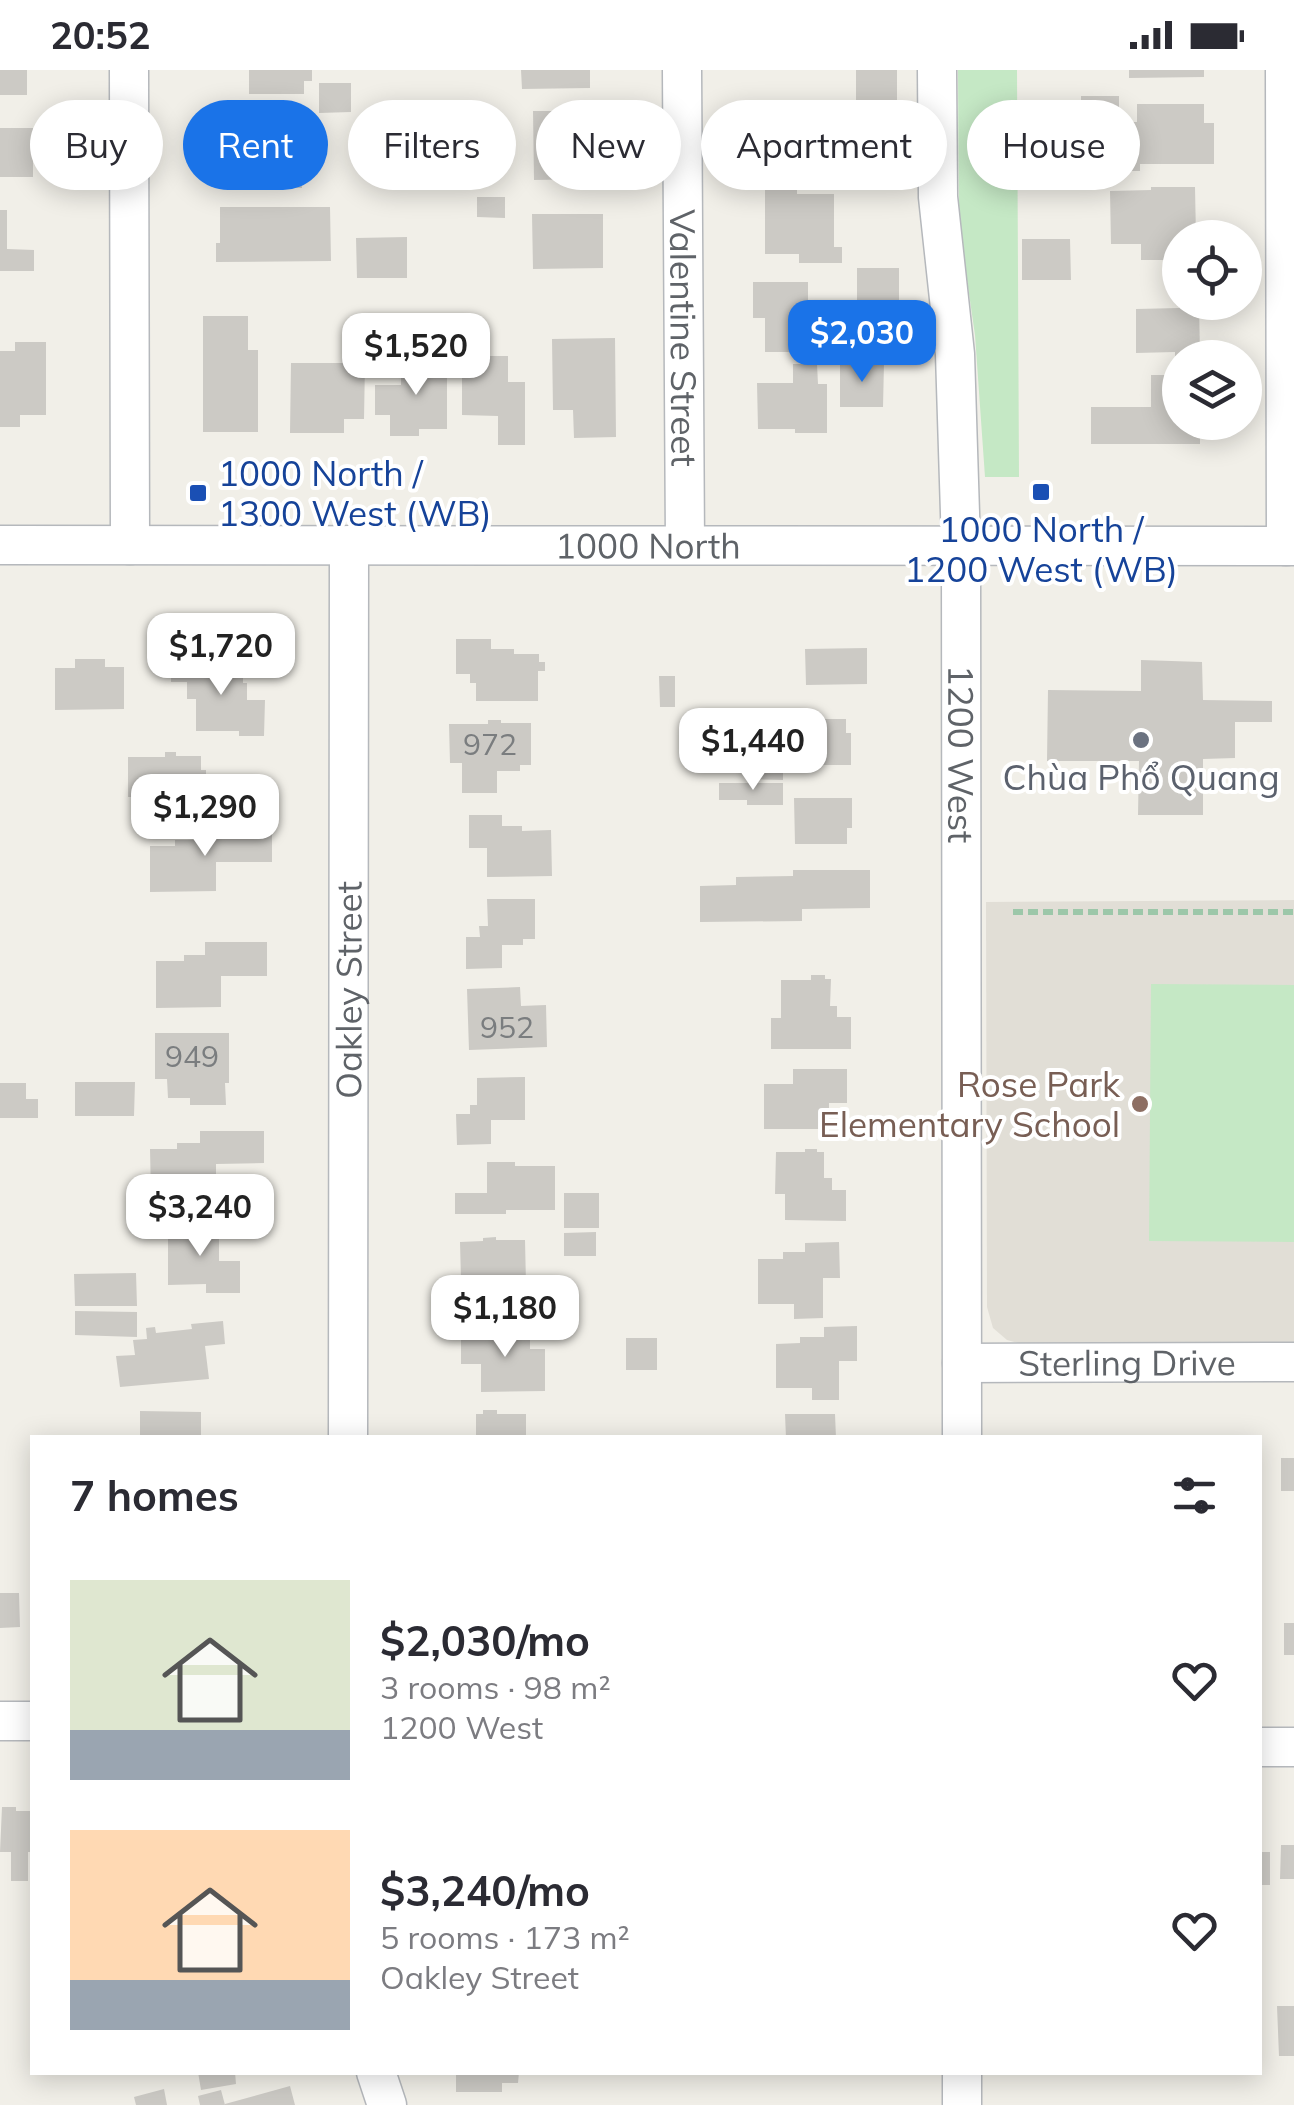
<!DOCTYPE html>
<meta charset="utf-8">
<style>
:root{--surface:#fff;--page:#f7f7f7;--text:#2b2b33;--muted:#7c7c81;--accent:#1a73e8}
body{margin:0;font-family:Mulish,sans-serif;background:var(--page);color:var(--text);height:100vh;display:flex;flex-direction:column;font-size:38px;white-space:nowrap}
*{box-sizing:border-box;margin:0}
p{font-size:32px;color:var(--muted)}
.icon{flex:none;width:55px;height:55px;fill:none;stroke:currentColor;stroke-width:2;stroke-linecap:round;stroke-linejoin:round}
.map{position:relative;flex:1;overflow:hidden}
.drawer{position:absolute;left:30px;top:1365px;width:1232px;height:640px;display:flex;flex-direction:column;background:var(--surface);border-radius:0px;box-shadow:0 5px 25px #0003}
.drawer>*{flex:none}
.hud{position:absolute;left:30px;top:30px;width:1235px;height:90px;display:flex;gap:20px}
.controls{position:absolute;left:1162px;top:150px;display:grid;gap:20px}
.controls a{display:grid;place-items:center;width:100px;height:100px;border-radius:50%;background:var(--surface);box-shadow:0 5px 25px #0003;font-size:50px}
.price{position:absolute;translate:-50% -85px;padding:0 22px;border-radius:20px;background:#fff;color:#222;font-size:32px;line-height:65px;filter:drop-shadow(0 2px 5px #0008)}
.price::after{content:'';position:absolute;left:50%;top:60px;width:30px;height:22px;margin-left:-15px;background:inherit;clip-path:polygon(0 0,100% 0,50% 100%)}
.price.current{background:var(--accent);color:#fff}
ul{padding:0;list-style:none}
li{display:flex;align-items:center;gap:30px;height:250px;padding:0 40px}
li span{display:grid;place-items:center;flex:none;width:280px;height:200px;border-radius:0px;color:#555}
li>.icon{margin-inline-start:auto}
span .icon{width:120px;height:120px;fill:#fffc;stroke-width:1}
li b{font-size:42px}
h2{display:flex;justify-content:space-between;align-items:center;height:120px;padding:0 40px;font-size:42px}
.tag{padding:0 35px;border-radius:45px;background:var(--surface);box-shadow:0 5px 25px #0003;font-size:35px;line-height:90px}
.tag.current{background:var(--accent);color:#fff}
.status{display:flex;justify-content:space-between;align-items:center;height:70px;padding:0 50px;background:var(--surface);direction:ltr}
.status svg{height:28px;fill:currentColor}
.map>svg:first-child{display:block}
.education{fill:#e1ded6}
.green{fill:#c5e8c5}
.building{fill:#cccac5}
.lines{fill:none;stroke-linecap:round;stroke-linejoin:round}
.minor-casing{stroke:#b5b8bc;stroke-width:41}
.path{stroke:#9cc7a9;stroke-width:6;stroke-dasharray:10 5;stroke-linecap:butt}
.minor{stroke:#fff;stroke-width:38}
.transit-dot{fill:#1a4fb4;stroke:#fff;stroke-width:4}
.worship-dot{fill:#6b7280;stroke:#fff;stroke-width:4}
.education-dot{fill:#8d6e63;stroke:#fff;stroke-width:4}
.labels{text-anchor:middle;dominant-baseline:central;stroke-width:8;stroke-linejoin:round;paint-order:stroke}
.number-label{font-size:30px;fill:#7a7d7f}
.street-label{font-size:35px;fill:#5f6368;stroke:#fff}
.transit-label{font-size:35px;fill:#164399;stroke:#fff;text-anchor:start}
.worship-label{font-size:35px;fill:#5b616d;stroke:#fff}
.education-label{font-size:35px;fill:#785e54;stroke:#fff;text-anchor:end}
</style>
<div class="status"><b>20:52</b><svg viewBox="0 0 49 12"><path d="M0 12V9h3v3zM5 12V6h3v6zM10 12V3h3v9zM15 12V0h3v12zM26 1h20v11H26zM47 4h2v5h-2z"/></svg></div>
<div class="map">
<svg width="1294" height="2035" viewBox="0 0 1294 2035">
<rect width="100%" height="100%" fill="#f1efe8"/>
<path class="education" d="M1294,830V1273L1022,1274L1007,1270L993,1258L987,1237L986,832Z"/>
<path class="green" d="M958,0H1017L1019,407H985L975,265L959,155Z
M1151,914L1294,915V1172L1149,1171Z"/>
<path class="building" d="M0,0H27V25H0Z
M249,0H312V11H304V24H249Z
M521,0H590V18L522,19Z
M856,0H897V35H856Z
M1129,0H1204V7L1129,8Z
M319,13H351V42L319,43Z
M1081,26H1119V52H1137V34H1204V53H1214V94H1140V101H1118L1117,73H1081Z
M770,30H834V97H771Z
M533,41H589V81H593V109L534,110Z
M0,58H33V107H0Z
M231,58H302V118H224V94H220V64H231Z
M1151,117H1195L1196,168H1180V190H1141V174H1111L1110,121L1151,120Z
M765,119H797V124H834V177H842V193H799V184H765Z
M477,127H505V148L477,147Z
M220,137H330L331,191L216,192V173H220Z
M0,140H7V179L34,180V201H0Z
M532,144H603V198L533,199Z
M407,167V208H357L356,168Z
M1022,169H1070L1071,210H1022Z
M857,198H899V231H857Z
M753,212H808V247H830V267H826V282H765V248H753Z
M1179,232H1199L1200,286H1175V282L1136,283V239L1179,238Z
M203,246H248V280H258V362H203Z
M615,268L616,367L574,368L573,340H553L552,269Z
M15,272H46V345H20V357H0V281H15Z
M462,286H508V312H525V375H498V346L462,345Z
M447,288V359H419V366H390V345H375V315H401V289Z
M840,292L884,293L883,337H840Z
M291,293H365L364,349H344V363H290Z
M793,294H817L818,314H827V363H795V359H758L757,313H793Z
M1151,305H1180V352H1200V374H1091V337H1151Z
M456,569H491V579H514V584H539V592H545V601H538V631H476V613H470V604H456Z
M867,578V614L806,615L805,579Z
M75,589H105V597H124V639L55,640V598H75Z
M1141,590L1202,592L1203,630L1272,631V652H1235V688L1203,689V745H1138L1139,691H1047L1048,620L1141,621Z
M171,593H243V613H247V630H265L264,666H239V661H196V629H187V612H171Z
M659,606H675V637H660Z
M795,649H846V663H851V695H795Z
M488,650H501V653H531V695H520V701H497V723H462V693H450L449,654H488Z
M165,682H176V686H201V700H206V712H237V738H212V749H201V727H128V687H165Z
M747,686H783V710L747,709Z
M719,713H783V735H747V730H719Z
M794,728H852V758H847V774H795Z
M469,745H502V756H522V761L551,760L552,806L487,807V778H469Z
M272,761V792H216V821L150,822V776H175V770H199V762Z
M793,800H870V838L802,839V851L700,852V816L736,815V807L793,806Z
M487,829H535V869H523V875H502V898L466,899V867H480L479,856H488Z
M205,872H267V906H221V937L156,938V891H184V885H205Z
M811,905H825V909H831L830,936H837V947H851V979H771V948H781V910H811Z
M520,917L521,936L546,935L547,977L469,980L467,919Z
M155,963H229V1013H225L226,1035H190V1028H168L167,1009H155Z
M793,999H847V1033H829V1059H764V1014H793Z
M525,1007V1050H491V1074L457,1075L456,1044H470V1035H477V1008Z
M75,1012H135L134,1046H75Z
M0,1013H26V1029H38V1048H0Z
M200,1061H264V1093L216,1094V1134L172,1135V1124H151L150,1079H177V1073H200Z
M805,1079H817V1082H824V1108H832V1120H846V1151L785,1150V1124H775L776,1082H805Z
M487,1092H515V1096H555V1140H506V1144H455V1123H487Z
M564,1123H599V1158H564Z
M168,1154H219V1191H240V1223H206V1214L168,1215Z
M596,1162V1186H564V1163Z
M496,1167V1170H525L526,1214H514L515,1232H490V1241H456L455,1209H461L460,1172L483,1171V1168Z
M839,1172L840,1208H823V1248L794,1249V1234H758V1189H783V1182H805V1173Z
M136,1203L137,1236H75L74,1204Z
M75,1241L137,1242V1267L75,1265Z
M223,1251L225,1274L205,1276L209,1309L120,1317L116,1286L135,1285L133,1270L147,1269L146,1258L155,1257L156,1263L192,1259L191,1254Z
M857,1256V1291H839V1330H812V1318H776V1274L800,1273V1267H824V1257Z
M461,1261H530V1279H545V1321L481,1322V1294H461Z
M626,1268H657V1300H626Z
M483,1340H497V1344H526V1368H476V1344H483Z
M140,1341L201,1342V1368H140Z
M785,1344H835L836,1368H786Z
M1281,1388H1294V1421H1281Z
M0,1523H19L20,1557L0,1558Z
M1284,1553H1294V1585H1284Z
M2,1737H16V1741H32V1782H28V1811H11V1782H0Z
M1281,1775H1294V1809H1280Z
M1260,1782H1270V1815H1260Z
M1277,1936H1294V1986H1279Z
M198,2002H235L236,2014L201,2020Z
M456,2002H519L518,2013H502V2022H456Z
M290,2016L295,2035H225V2034Z
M164,2019L167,2035H136L134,2027Z
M221,2020L225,2035H200L198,2026Z"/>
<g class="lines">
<g class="minor-casing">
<g id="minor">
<path d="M129,0L130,475"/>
<path id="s1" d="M682,0L685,475"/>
<path id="s2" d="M937,0L938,127L955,284L961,475L962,1368"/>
<path d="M1285,0L1286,476"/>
<path id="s3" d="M0,475L1294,476"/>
<path id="s4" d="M962,1293L1294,1292"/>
<path id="s5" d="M348,1368L349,475"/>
<path d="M0,1651H32"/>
<path d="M1260,1677H1294"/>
<path d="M376,2002L387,2035"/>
<path d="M962,2002V2035"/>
</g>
</g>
<path class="path" d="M1013,842H1294"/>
<use href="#minor" class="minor"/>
</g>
<g class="transit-dot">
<rect x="1031" y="412" width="20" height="20" rx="5"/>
<rect x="188" y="413" width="20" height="20" rx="5"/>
</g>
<circle class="worship-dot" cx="1141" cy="670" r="10"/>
<circle class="education-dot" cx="1140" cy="1034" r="10"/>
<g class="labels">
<g class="number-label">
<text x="490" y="674">972</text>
<text x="507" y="957">952</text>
<text x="192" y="986">949</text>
</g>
<g class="street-label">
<text stroke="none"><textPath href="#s1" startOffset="268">Valentine Street</textPath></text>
<text stroke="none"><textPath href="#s3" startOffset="648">1000 North</textPath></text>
<text stroke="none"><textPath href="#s2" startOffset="685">1200 West</textPath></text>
<text stroke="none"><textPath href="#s5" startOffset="448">Oakley Street</textPath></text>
<text stroke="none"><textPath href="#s4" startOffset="165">Sterling Drive</textPath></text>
</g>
<g class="transit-label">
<text x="218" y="403">1000 North /<tspan x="218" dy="40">1300 West (WB)</tspan></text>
<text x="1041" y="459" text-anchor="middle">1000 North /<tspan x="1041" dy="40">1200 West (WB)</tspan></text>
</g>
<g class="worship-label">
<text x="1141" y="707">Chùa Phổ Quang</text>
</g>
<g class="education-label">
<text x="1120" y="1014">Rose Park<tspan x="1120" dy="40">Elementary School</tspan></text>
</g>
</g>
</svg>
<div class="controls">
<a><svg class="icon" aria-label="locate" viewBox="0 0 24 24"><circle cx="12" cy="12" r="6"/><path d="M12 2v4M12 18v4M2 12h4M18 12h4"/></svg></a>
<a><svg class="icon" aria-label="layers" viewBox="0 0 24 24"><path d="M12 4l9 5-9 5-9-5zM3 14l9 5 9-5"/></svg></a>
</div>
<b class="price current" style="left:862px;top:315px">$2,030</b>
<b class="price" style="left:416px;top:328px">$1,520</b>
<b class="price" style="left:221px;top:628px">$1,720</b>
<b class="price" style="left:753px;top:723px">$1,440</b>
<b class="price" style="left:205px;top:789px">$1,290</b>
<b class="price" style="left:200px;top:1189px">$3,240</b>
<b class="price" style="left:505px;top:1290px">$1,180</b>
<div class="hud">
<a class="tag">Buy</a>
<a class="tag current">Rent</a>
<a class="tag">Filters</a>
<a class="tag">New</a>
<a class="tag">Apartment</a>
<a class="tag">House</a>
</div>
<section class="drawer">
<h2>7 homes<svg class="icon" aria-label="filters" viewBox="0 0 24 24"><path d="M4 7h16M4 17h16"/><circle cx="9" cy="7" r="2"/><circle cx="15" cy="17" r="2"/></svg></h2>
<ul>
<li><span style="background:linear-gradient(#dfe7d0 75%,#9aa5b1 0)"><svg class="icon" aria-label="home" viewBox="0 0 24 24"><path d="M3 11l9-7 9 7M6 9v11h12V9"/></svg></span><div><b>$2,030/mo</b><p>3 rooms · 98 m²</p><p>1200 West</p></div><svg class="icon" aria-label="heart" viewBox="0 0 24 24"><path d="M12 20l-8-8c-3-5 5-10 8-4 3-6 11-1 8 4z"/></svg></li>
<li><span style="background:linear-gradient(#ffd9b3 75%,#9aa5b1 0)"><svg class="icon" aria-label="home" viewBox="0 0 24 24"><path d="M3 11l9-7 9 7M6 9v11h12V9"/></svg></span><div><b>$3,240/mo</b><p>5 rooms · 173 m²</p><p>Oakley Street</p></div><svg class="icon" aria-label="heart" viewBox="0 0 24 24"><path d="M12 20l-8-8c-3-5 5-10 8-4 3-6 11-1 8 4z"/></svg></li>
</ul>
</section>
</div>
